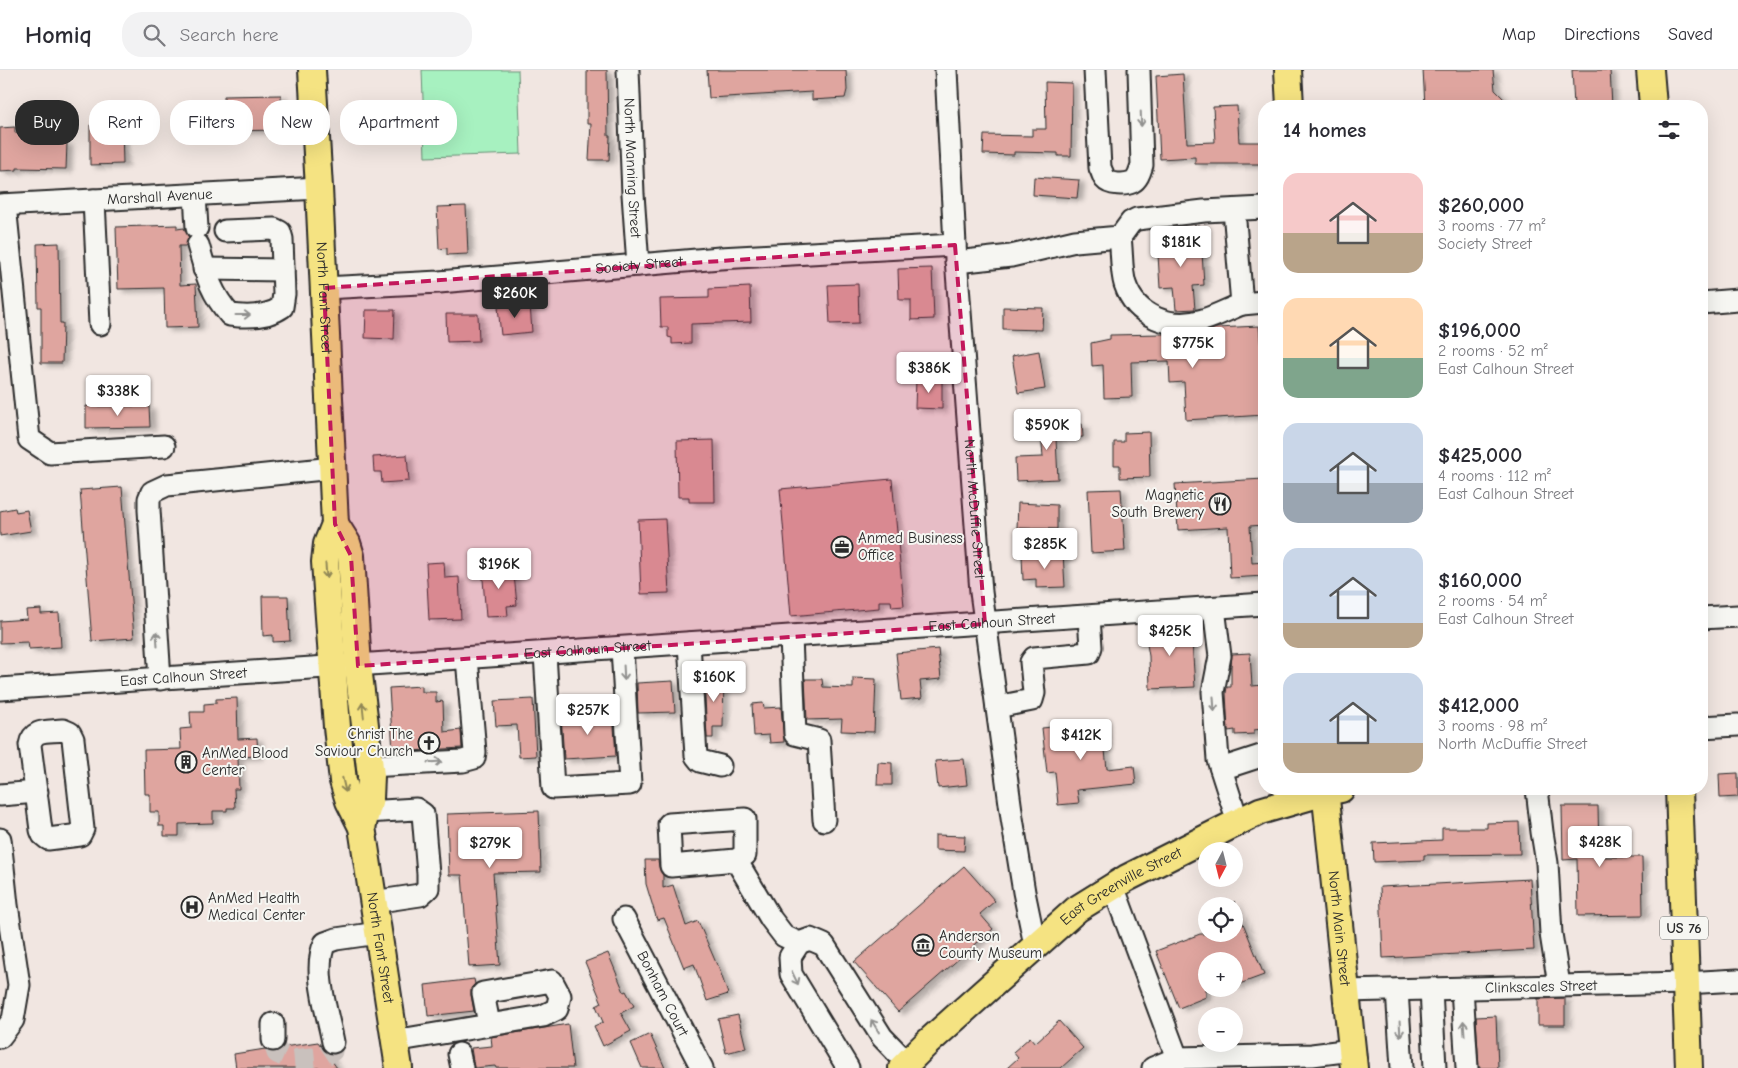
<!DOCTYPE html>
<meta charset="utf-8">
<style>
:root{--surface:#fff;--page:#f2f2f3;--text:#2b2b33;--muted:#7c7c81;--line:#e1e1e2;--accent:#2b2b2b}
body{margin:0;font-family:"Comic Neue",sans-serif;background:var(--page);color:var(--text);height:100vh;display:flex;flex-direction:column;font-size:19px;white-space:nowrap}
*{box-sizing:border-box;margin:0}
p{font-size:16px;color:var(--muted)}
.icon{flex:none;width:28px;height:28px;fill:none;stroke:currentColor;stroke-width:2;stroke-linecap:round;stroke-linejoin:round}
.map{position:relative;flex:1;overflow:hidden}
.drawer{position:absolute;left:1258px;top:30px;width:450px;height:695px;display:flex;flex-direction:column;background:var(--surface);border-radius:20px;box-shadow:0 5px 20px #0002}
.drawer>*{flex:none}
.top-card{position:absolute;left:15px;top:30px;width:475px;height:45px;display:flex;gap:10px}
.needle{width:32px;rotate:187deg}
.fabs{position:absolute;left:1198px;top:772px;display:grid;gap:10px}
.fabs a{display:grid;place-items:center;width:45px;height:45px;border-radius:50%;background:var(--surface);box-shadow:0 5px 20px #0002;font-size:25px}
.price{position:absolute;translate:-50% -42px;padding:0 11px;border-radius:5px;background:#fff;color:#222;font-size:16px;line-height:32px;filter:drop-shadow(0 1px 2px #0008)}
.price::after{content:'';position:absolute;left:50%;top:30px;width:15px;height:11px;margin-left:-8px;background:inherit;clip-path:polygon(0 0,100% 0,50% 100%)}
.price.selected{background:var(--accent);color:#fff}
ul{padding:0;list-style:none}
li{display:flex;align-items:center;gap:15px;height:125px;padding:0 25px}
li span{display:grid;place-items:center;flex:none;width:140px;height:100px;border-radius:15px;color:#555}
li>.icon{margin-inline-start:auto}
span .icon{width:60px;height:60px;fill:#fffc;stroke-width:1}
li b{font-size:21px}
h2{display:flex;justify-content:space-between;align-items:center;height:60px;padding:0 25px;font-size:21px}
.tag{padding:0 18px;border-radius:20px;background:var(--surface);box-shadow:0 5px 20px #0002;font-size:18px;line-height:45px}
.tag.selected{background:var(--accent);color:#fff}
header{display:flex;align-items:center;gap:30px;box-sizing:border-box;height:70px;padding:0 25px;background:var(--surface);border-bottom:1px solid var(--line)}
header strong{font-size:24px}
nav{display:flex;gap:28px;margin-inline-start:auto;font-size:18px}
.search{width:350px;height:45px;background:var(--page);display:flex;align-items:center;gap:12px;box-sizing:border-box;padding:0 18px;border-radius:20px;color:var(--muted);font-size:19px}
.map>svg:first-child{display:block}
.green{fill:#a7f1c0;stroke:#698e76}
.building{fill:#dfa59f;stroke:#2b2b2b;filter:url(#shadow)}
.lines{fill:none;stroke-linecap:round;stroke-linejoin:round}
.minor-tunnel{stroke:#c9c1bd;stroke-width:21;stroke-dasharray:21 11;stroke-linecap:butt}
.minor-casing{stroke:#2b2b2b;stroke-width:25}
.major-casing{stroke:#2b2b2b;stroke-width:30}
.minor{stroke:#f6f6f2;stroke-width:21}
.major{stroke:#f5e382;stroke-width:26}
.oneway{stroke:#90908e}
.oneway2{stroke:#908756}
.marked{fill:#c2185b;fill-opacity:0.2;stroke:#c2185b;stroke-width:4;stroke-dasharray:10 6;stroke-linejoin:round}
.labels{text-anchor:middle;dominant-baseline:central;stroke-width:4;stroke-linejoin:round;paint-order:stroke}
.shield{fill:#f6f6f2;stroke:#686867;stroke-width:1}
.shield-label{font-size:14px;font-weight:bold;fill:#2b2b2b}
.street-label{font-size:15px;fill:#2b2b2b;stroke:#f6f6f2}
.poi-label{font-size:15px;fill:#2b2b2b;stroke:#f6f6f2;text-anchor:start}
</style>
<header>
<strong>Homiq</strong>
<div class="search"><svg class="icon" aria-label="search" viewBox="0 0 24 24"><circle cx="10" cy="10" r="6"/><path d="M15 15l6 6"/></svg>Search here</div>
<nav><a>Map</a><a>Directions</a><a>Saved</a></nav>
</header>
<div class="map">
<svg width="1738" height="998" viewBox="0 0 1738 998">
<defs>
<filter id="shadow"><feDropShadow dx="5.5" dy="3" stdDeviation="2.5" flood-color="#0004"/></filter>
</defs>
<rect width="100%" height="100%" fill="#f1e6e1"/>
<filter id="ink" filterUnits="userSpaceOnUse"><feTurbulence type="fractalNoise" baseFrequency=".02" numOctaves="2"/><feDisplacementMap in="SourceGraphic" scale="10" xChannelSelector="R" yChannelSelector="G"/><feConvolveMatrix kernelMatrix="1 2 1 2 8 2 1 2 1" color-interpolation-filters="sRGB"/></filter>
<g filter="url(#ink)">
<path class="green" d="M422,0H518L521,84L425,87Z"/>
<path class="building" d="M587,0H607L608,66H610L609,90H589L591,54H587Z
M707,0H846L847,20L845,28L812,30V22L709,28Z
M1423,0H1493L1495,20L1511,36H1425Z
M1572,0H1610L1612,36H1574Z
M1183,4L1187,73L1215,72L1213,37L1237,36L1239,72H1264V94H1195V87L1160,89L1156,6Z
M1045,12L1072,13L1071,86H1058V83L1014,82V85L983,84L984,65L1032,66V59H1046Z
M281,25L282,60L224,61V26Z
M90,55H122L123,94L90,95Z
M15,57V63H55V72L67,73L66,99L17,98V100L0,101V58Z
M1034,107L1079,110L1077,128L1033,125Z
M466,136L468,184L447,185V178L439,179L437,137Z
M177,155V159L184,158L189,167L186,176H179L180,215L196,214L198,257L165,258L164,218L118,219L116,157Z
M1201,165L1204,215L1193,216L1195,239L1176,240L1174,217L1160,218L1157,168Z
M59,173L60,253H63L62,293H41V237H38L37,174Z
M932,198L934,249L911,250V230H899L898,199Z
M858,214L859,253L830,254L828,215Z
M750,217L751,252L691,254V273L672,274V268L668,267V257H661L660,229L709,228V219Z
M530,234L532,262L501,265L498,237Z
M1003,237L1043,238L1042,260L1003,259Z
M366,240H395L394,269L365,268Z
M446,244H478L479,271L447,272Z
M1259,256L1264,318V345L1186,350L1184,312L1170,313L1169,291L1131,292L1132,327L1104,328L1103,295L1092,296L1091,273L1110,269V265L1163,264L1177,266L1191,265L1217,258Z
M1039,281L1045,319L1018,323L1012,286Z
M916,309H942V339L915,338Z
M86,336H149L150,357L86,358Z
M1065,347L1066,355L1082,354L1083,367L1056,369L1058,409L1016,411L1015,388L1043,387L1040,349Z
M1149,362L1150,407L1120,408V395H1114V372H1124V363Z
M714,370L715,432H689V427H678L677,371Z
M407,385L409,411L382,413L381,402H374L373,387Z
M892,409L904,536L892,537L891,531H879V538L791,546L780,419Z
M1264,409V455L1250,456L1252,493L1264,492V506L1230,508L1228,457L1178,460L1175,414Z
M122,417L134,568L92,571L80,420Z
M1121,419L1125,481L1091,483L1088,420Z
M1018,433L1057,435V459L1017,458Z
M15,438L16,442L27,440L31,461L0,466V441Z
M665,449L669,523L641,524L638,450Z
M1063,482L1065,517L1036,518V509L1023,510L1022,485Z
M444,492L445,508L459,507L461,549L429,550L426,493Z
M513,494L517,535L507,536L508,546L486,547L482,497Z
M262,526H288L290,571L273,572V565L263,566Z
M41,539V544L59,543L61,577L29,579L28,572L0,573V551L27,549L26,540Z
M1191,556L1195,617L1150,619L1149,586L1144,557Z
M938,579L941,609L920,611L922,628L901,630L896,583Z
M1250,583L1252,616L1263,615L1264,650H1262V659L1254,660V664L1235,665V660L1228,661L1226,623L1227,617H1231V597L1232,584Z
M704,606H724L723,657H713V668H707Z
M853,608L876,609L874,662L841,661L842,649L807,650L805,609H822L823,617L853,618Z
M673,611L675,642L638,643L637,613Z
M422,616V622H436V632L443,631L444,662L461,660L462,678L393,682L389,618Z
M237,628L238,669L257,668L258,686L238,687L239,719H234L235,738H227V741H213V753L179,754V766H164V756H159V742H150V724H145L144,680L181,679L180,659L191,658L190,642H204V634L216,633V629Z
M533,629L536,686L519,687L517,655L496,656L494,631Z
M763,633L764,638L781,637L784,672L770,673L769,665L754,666L752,634Z
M613,642L616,686L564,689L561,645Z
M1102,652L1107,699L1134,696L1136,714L1077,720L1079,733L1058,735L1055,702L1047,703L1042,658Z
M964,689L967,715L938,718L935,691Z
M878,692L892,693V715H877Z
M1738,703V727L1720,728L1719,704Z
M1562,736H1598L1599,787H1642L1643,845L1578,846L1577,789L1563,790Z
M539,741L541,802L493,803L500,895L469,897L462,805H449L447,744Z
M1519,752L1520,784L1424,785V790L1374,792L1373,773L1442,770V758H1487V753Z
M935,765L965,766L964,781L935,780Z
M645,790H658L659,797L663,805V818L673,815L686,856L698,851L717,895H718L728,924L707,931L694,894L684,898L664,848L657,850L646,814Z
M964,796L995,831L980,844L993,859L898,942L854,892Z
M1530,809L1534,880L1383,888L1380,817Z
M1234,831L1264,905L1234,916V891H1206V927L1179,938L1156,881L1200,864H1234Z
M608,883L624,922L626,921L634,936L621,943L631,961L603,976L594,956L603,952L596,936L602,933L585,892Z
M474,909L475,914L471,918V925L474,941L428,946L425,915Z
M1565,928V955H1538V929Z
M738,945L746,978L726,983L718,949Z
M1496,946L1498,998H1479L1476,947Z
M1059,951L1083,978L1061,998H1007L1018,988L1013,982L1030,967L1035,973Z
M568,954L573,998H496L495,996L474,998L471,978L492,976L491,967Z
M650,964L665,998H642L631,973Z
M318,972L337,998H236L234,984L265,979L273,982L279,981L283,977Z"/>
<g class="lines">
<path class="minor-tunnel" d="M273,970L277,983L292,990L323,987L332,981L333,972"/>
<g class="minor-casing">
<g id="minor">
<path id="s1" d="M628,0L633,124L638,195"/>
<path id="s2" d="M946,0L955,175L981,522L1012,748L1024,822L1035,875"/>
<path d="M1095,0L1100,98C1102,101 1103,106 1105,109C1110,115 1125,115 1132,112C1138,109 1140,101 1142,95L1139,0"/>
<path d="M195,125L197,158"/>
<path d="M94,130L100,254"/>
<path id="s3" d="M0,135L319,118"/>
<path d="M5,135L29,369L50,383L164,376"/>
<path d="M1120,167C1122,181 1121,201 1125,214C1136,247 1171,260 1203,250C1216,246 1229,239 1242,234L1234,140"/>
<path d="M198,175C206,203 210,222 230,245C246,247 268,247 282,237L284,224L282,169L280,162L274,159L225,161"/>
<path d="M956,192L1011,186L1075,171L1120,167L1131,152L1137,149L1204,141L1264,138"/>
<path d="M204,199L283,200"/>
<path id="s4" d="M324,218L439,212L720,188L955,175"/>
<path d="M1701,233L1738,230"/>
<path d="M1242,234L1264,232"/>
<path d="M1214,538L1220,586L1213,622L1218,690L1238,752"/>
<path d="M1701,548L1738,546"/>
<path d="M791,567L795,664L819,670L824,750"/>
<path d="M689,573L696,686L700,691L720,696"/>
<path d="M545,583L553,718L630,714L622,578"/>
<path d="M160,609L149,440V429L152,422L167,415L333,398"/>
<path id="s5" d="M0,619L1264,534"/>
<path d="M997,637L1032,630L1034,623L1031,592L1034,588L1089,583L1091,577L1089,547"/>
<path d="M1701,657L1738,655"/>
<path d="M63,660L70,663L73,669L83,759L80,765L48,769L43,765L41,760L30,675C33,658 48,662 63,660Z"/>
<path d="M369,696L463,691L474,688L475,682L467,588"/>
<path d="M1221,699L1264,685"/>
<path d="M1537,719L1542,762L1547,793L1551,864L1559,915"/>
<path d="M0,725L37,722"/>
<path d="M366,742L416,739L423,744L428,804V818L420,825L373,832"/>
<path d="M0,769L7,835L19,915L13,950L0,967"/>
<path d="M736,790L745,785V749L669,754L671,796L736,790L771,849L784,866L799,873"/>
<path d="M1113,816L1177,988"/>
<path id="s6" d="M624,849L702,998"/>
<path d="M1462,918L1467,998"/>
<path d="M1431,919L1435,998"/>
<path d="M1397,920L1402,998"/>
<path id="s7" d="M1345,921L1685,913L1738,910"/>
<path d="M273,954V970"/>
<path d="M394,971L543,946L557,939L560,926L552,911L483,923L489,954"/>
<path d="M333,972C328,945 312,899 325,873L336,869L378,863"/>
<path d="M459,984L462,998"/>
<path d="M848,998L791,904L790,887L799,873L810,869L824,875L882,967L907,993"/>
<path d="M1153,998L1177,988L1312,985L1352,980"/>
</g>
</g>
<g class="major-casing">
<g id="major">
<path id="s8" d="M312,0L319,118L335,454L327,474L325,492L337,657L343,711L349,731L362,757L399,998"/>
<path d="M1288,0L1290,36"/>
<path d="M1650,0L1653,36"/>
<path d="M335,454L347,473L351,486L358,596L371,706L370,729L362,757"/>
<path id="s9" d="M1325,719L1354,998"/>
<path d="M1679,719L1689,998"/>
<path id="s10" d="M902,998L926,974L1077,839L1127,808L1260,741L1325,722L1341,719"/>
</g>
</g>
<use href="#minor" class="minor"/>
<use href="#major" class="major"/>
</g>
<defs><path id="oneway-shaft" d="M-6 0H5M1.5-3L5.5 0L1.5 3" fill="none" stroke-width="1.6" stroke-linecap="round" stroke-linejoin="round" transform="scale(1.25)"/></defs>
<g class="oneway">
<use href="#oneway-shaft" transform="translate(1141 49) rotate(88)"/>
<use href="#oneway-shaft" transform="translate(243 245)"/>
<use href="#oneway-shaft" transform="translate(157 569) rotate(-94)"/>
<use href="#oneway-shaft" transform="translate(624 603) rotate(87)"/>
<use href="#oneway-shaft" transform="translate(1214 634) rotate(86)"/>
<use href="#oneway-shaft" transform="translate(435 692) rotate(-4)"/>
<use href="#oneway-shaft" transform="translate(795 908) rotate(64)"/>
<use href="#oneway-shaft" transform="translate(875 956) rotate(-122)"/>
<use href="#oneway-shaft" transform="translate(1464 958) rotate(-94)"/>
<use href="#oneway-shaft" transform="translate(1400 959) rotate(87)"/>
</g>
<g class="oneway2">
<use href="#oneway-shaft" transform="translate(326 501) rotate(86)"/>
<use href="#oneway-shaft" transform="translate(363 640) rotate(-96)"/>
<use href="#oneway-shaft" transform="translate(344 715) rotate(77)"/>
</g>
</g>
<path class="marked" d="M955,175L985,554L358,596L351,486L335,454L324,218Z"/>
<defs>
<g id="restaurant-ring" transform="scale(1.125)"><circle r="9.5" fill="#f6f6f2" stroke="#2b2b2b" stroke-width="1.5"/><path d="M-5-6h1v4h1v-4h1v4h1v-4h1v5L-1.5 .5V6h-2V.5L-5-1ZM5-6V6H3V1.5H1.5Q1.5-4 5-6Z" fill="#2b2b2b"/></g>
<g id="office-ring" transform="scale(1.125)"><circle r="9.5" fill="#f6f6f2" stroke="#2b2b2b" stroke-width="1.5"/><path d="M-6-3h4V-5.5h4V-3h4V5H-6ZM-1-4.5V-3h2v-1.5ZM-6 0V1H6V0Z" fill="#2b2b2b"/></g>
<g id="church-ring" transform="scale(1.125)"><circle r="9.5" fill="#f6f6f2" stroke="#2b2b2b" stroke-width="1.5"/><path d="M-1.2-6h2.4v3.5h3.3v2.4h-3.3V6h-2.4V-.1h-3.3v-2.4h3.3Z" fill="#2b2b2b"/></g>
<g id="building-ring" transform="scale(1.125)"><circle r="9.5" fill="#f6f6f2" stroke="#2b2b2b" stroke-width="1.5"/><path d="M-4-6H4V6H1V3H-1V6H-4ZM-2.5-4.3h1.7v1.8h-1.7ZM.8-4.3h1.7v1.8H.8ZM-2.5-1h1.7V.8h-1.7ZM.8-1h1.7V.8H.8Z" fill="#2b2b2b"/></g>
<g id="hospital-ring" transform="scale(1.125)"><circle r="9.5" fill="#f6f6f2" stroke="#2b2b2b" stroke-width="1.5"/><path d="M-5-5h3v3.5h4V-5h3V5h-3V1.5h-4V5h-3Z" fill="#2b2b2b"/></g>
<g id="museum-ring" transform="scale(1.125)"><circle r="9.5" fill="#f6f6f2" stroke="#2b2b2b" stroke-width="1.5"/><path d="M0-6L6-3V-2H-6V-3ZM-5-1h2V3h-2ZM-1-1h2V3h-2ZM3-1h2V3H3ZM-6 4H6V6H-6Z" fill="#2b2b2b"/></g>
</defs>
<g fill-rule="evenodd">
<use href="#restaurant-ring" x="1220" y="434"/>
<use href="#office-ring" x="842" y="477"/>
<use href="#church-ring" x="429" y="673"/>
<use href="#building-ring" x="186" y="692"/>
<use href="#hospital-ring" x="192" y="837"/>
<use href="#museum-ring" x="923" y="875"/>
</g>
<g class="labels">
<rect class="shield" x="1660" y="846.5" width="48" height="23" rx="4"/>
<g class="shield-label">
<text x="1684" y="858">US 76</text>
</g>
<g class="street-label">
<text stroke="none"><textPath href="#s1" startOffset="98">North Manning Street</textPath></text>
<text stroke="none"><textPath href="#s3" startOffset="160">Marshall Avenue</textPath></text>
<text stroke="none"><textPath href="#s4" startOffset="316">Society Street</textPath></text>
<text stroke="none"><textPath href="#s8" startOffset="228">North Fant Street</textPath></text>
<text stroke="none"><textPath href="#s2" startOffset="440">North McDuffie Street</textPath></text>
<text stroke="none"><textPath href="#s5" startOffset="994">East Calhoun Street</textPath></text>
<text stroke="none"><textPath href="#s5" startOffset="589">East Calhoun Street</textPath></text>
<text stroke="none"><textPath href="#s5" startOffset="184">East Calhoun Street</textPath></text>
<text stroke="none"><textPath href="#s10" startOffset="286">East Greenville Street</textPath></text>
<text stroke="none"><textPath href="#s9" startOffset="140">North Main Street</textPath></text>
<text stroke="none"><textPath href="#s8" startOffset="886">North Fant Street</textPath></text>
<text stroke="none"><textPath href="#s7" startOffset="196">Clinkscales Street</textPath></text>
<text stroke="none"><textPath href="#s6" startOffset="84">Bonham Court</textPath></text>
</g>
<g class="poi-label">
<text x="1204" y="425" text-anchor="end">Magnetic<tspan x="1204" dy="17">South Brewery</tspan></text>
<text x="858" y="468">Anmed Business<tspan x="858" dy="17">Office</tspan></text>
<text x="413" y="664" text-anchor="end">Christ The<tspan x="413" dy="17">Saviour Church</tspan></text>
<text x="202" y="683">AnMed Blood<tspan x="202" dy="17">Center</tspan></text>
<text x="208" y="828">AnMed Health<tspan x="208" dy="17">Medical Center</tspan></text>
<text x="939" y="866">Anderson<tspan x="939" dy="17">County Museum</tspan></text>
</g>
</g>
</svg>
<div class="fabs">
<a><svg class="needle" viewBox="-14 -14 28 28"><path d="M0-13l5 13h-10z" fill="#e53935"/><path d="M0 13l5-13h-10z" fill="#7c7c81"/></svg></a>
<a><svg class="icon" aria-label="locate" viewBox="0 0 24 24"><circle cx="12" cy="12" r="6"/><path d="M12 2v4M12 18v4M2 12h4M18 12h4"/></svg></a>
<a>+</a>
<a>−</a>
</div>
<b class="price" style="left:1181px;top:198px">$181K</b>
<b class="price selected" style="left:515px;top:249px">$260K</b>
<b class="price" style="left:1193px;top:299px">$775K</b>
<b class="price" style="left:929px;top:324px">$386K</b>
<b class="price" style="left:118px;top:347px">$338K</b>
<b class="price" style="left:1047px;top:381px">$590K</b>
<b class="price" style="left:1045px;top:500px">$285K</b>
<b class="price" style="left:499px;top:520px">$196K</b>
<b class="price" style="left:1170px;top:587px">$425K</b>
<b class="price" style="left:714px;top:633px">$160K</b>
<b class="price" style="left:588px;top:666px">$257K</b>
<b class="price" style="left:1081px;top:691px">$412K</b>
<b class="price" style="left:1600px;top:798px">$428K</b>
<b class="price" style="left:490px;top:799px">$279K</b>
<div class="top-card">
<a class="tag selected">Buy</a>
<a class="tag">Rent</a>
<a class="tag">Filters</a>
<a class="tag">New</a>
<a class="tag">Apartment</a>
</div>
<section class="drawer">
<h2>14 homes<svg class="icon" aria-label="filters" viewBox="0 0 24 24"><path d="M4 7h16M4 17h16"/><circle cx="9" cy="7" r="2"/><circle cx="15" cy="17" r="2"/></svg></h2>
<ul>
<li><span style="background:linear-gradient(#f6c9c9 60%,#b9a48a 0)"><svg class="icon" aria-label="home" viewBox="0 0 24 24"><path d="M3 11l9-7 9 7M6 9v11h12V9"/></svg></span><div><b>$260,000</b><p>3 rooms · 77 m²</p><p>Society Street</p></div></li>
<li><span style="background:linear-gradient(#ffd9b3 60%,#7fa58c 0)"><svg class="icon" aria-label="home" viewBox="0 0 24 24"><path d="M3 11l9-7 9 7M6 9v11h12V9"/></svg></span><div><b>$196,000</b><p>2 rooms · 52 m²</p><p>East Calhoun Street</p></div></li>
<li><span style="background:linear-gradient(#c9d6e8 60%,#9aa5b1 0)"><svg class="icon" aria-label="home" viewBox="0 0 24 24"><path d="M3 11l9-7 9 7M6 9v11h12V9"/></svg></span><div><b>$425,000</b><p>4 rooms · 112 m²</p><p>East Calhoun Street</p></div></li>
<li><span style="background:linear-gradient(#c9d6e8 75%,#b9a48a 0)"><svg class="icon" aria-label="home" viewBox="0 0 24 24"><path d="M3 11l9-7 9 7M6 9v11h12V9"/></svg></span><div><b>$160,000</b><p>2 rooms · 54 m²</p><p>East Calhoun Street</p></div></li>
<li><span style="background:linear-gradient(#c9d6e8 70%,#b9a48a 0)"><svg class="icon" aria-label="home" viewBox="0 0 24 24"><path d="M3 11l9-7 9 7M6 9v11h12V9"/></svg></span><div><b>$412,000</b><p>3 rooms · 98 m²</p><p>North McDuffie Street</p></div></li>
</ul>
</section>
</div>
